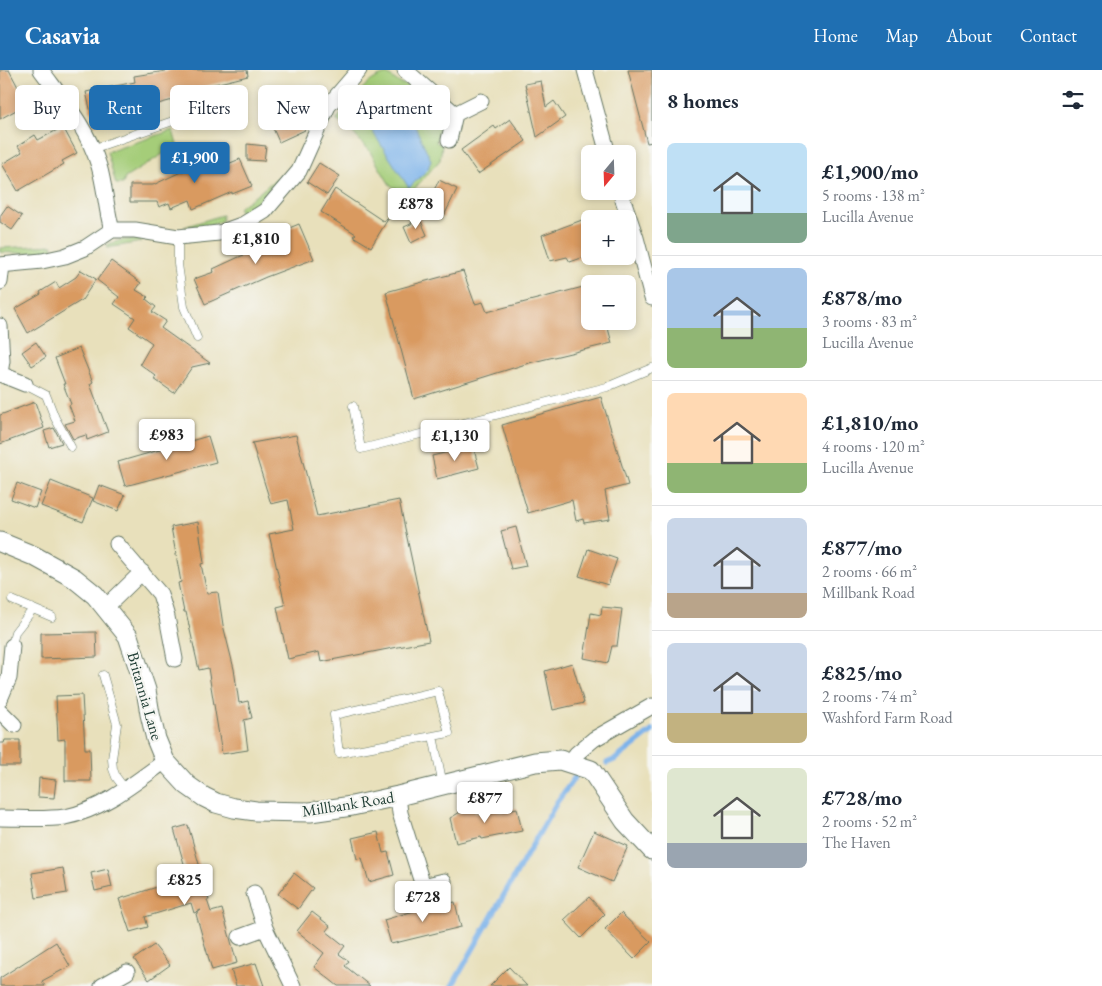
<!DOCTYPE html>
<meta charset="utf-8">
<style>
:root{--surface:#fff;--page:#f6f6f7;--text:#1f2937;--muted:#747a83;--line:#e0e1e3;--accent:#1f6fb2}
body{margin:0;font-family:"EB Garamond",serif;background:var(--page);color:var(--text);height:100vh;display:flex;flex-direction:column;font-size:19px;white-space:nowrap}
*{box-sizing:border-box;margin:0}
p{font-size:16px;color:var(--muted)}
.icon{flex:none;width:28px;height:28px;fill:none;stroke:currentColor;stroke-width:2;stroke-linecap:round;stroke-linejoin:round}
.map{position:relative;flex:1;overflow:hidden}
.side{display:flex;flex-direction:column;background:var(--surface);width:450px}
.side>*{flex:none}
.guide{position:absolute;left:15px;top:15px;width:475px;height:45px;display:flex;gap:10px}
.needle{width:32px;rotate:199deg}
.buttons{position:absolute;left:581px;top:75px;display:grid;gap:10px}
.buttons a{display:grid;place-items:center;width:55px;height:55px;border-radius:8px;background:var(--surface);box-shadow:0 2px 8px #0003;font-size:25px}
.price{position:absolute;translate:-50% -42px;padding:0 11px;border-radius:5px;background:#fff;color:#222;font-size:16px;line-height:32px;filter:drop-shadow(0 1px 2px #0008)}
.price::after{content:'';position:absolute;left:50%;top:30px;width:15px;height:11px;margin-left:-8px;background:inherit;clip-path:polygon(0 0,100% 0,50% 100%)}
.price.selected{background:var(--accent);color:#fff}
ul{padding:0;list-style:none}
li{display:flex;align-items:center;gap:15px;height:125px;padding:0 15px}
li+li{border-top:1px solid var(--line)}
li span{display:grid;place-items:center;flex:none;width:140px;height:100px;border-radius:8px;color:#555}
li>.icon{margin-inline-start:auto}
span .icon{width:60px;height:60px;fill:#fffc;stroke-width:1}
li b{font-size:21px}
h2{display:flex;justify-content:space-between;align-items:center;height:60px;padding:0 15px;font-size:21px}
.tag{padding:0 18px;border-radius:8px;background:var(--surface);box-shadow:0 2px 8px #0003;font-size:18px;line-height:45px}
.tag.selected{background:var(--accent);color:#fff}
header{display:flex;align-items:center;gap:30px;box-sizing:border-box;height:70px;padding:0 25px;background:var(--accent);color:#fff}
header strong{font-size:24px}
nav{display:flex;gap:28px;margin-inline-start:auto;font-size:18px}
main{display:flex;flex:1;min-height:0}
.map>svg:first-child{display:block}
.green{fill:#a5cd79;stroke:#628556}
.water{fill:#7bb2ea;stroke:#4d788f}
.lines{fill:none;stroke-linecap:round;stroke-linejoin:round}
.stream{stroke:#7bb2ea;stroke-width:5.5}
.building{fill:#d99a60}
.service-casing{stroke:#657663;stroke-width:9}
.minor-casing{stroke:#657663;stroke-width:17}
.tertiary-casing{stroke:#657663;stroke-width:21}
.service{stroke:#fff;stroke-width:8}
.minor{stroke:#fff;stroke-width:15}
.tertiary{stroke:#fff;stroke-width:19}
.labels{text-anchor:middle;dominant-baseline:central;stroke-width:4.5;stroke-linejoin:round;paint-order:stroke}
.street-label{font-size:16px;fill:#1f3d34;stroke:#f6f6f2}
</style>
<header>
<strong>Casavia</strong>
<nav><a>Home</a><a>Map</a><a>About</a><a>Contact</a></nav>
</header>
<main>
<div class="map">
<svg width="652" height="916" viewBox="0 0 652 916">
<rect width="100%" height="100%" fill="#f6f6f2"/>
<filter id="ink" filterUnits="userSpaceOnUse"><feTurbulence type="fractalNoise" baseFrequency=".02" numOctaves="2"/><feDisplacementMap in="SourceGraphic" scale="10" xChannelSelector="R" yChannelSelector="G"/><feConvolveMatrix kernelMatrix="1 2 1 2 8 2 1 2 1" color-interpolation-filters="sRGB"/></filter>
<filter id="wash" filterUnits="userSpaceOnUse"><feTurbulence type="fractalNoise" baseFrequency=".0096" numOctaves="4" result="noise"/><feDisplacementMap in="SourceGraphic" scale="20" xChannelSelector="R" yChannelSelector="G"/><feGaussianBlur stdDeviation="1.12" result="paint"/><feColorMatrix in="noise" values="0 0 0 0 0 0 0 0 0 0 0 0 0 0 0 0 0 1.4 0 .05"/><feComposite in="paint" operator="in"/></filter>
<g filter="url(#wash)">
<rect width="100%" height="100%" fill="#e8e0bb"/>
<path class="green" d="M387,4L401,14H405L441,48L436,72L442,75L440,90L408,126L390,115L369,80L348,58L336,50C350,34 365,8 387,4Z
M173,60L177,75L125,108L123,114H116L107,82Z
M283,103L258,132L242,143L238,138L255,126Z
M222,145V151L211,155L184,157Z
M140,169L141,172L107,178L108,174L122,170Z
M53,175L52,180C34,183 18,184 0,182L1,178Z"/>
<path class="water" d="M375,24L412,50L431,90L428,99L409,118L367,53Z"/>
<g class="lines">
<path class="stream" d="M607,693L616,689L652,661
M452,916L557,732L575,707"/>
</g>
<g id="blocks">
<path class="building" d="M0,0H9L27,34L0,49Z
M172,0H247L248,6L194,19L196,24L150,36V38L128,41L129,47L94,55L86,22L135,12L134,6Z
M628,0H652V72L647,73Z
M541,11L546,37L554,31L565,47L537,67L525,14Z
M294,38L305,60L279,72L269,49Z
M510,49L526,71L478,104L461,80L494,56L496,59Z
M63,57L77,83L62,91L64,94L18,121L2,94L22,82L18,76L35,65L38,70Z
M247,74L266,76L264,91L247,90Z
M209,81L218,98L240,89L252,116L232,124V122L193,139L190,130L171,138L169,133L159,137L157,132H130V115H153L198,94L195,88Z
M319,93L340,106L327,125L307,112Z
M439,110L457,119L443,148L419,137L426,121L432,124Z
M335,119L383,151L388,149L371,177L353,166L356,164L321,142Z
M7,136L22,146L12,160L0,152V146Z
M417,142L427,165L411,173L404,157L411,154Z
M590,147V185L570,192L567,187L550,191L542,165Z
M299,154L314,189L266,207L205,234L194,209L214,202L213,199L239,187L273,173L272,172L284,167L282,161Z
M111,191L141,213L136,220L148,227L146,229L156,237L152,242L166,251L161,258L210,293L192,297L174,323L154,309L156,306L140,294L152,273L129,257L135,248L114,234L119,227L97,210Z
M81,200L96,209L82,230L28,263L15,239L41,224L40,222L56,212L59,218L76,207Z
M463,201L475,234L483,232L487,242L587,216L590,228V251H606L612,273L529,293L414,329L386,222Z
M36,272L46,287L32,296L22,282Z
M79,278L93,312L90,314L108,362L87,370L86,365L73,369L65,354L75,351L69,335L71,334L63,314H65L55,288Z
M601,327L628,415L605,421L610,449L584,453L583,449L576,451L572,430L528,443L502,355Z
M35,332L44,358L0,374V345Z
M54,358L62,373L49,377L44,361Z
M296,365L317,446L399,430L429,571L321,592L319,582L288,589L277,537L285,535L269,464L294,459L288,430L271,434L252,373Z
M208,366L216,392L125,416L118,392Z
M473,376L479,398L437,409L432,386Z
M51,411L93,428L83,452L41,436Z
M17,413L41,422L35,438L11,429Z
M99,415L125,425L118,441L93,431Z
M198,452L204,493L201,494L207,523L218,522L223,555L234,599L239,633L248,631L252,648L244,650L248,680L222,684L208,598L199,600L186,542H184L178,513L181,512L171,457Z
M516,457L526,496L511,499L501,461Z
M588,479L617,489L608,515L579,506Z
M602,537L622,539L617,576H612L608,593L584,588L591,543L601,545Z
M96,562L97,587L41,589V563Z
M572,593L584,633L553,640L545,601Z
M82,625L85,679H90L91,711H65V669L58,670L56,626Z
M5,670H20V696H0V673H4Z
M39,708L56,710L54,728L38,727Z
M474,738L475,743L496,738L499,742L517,738L522,761L482,769L481,767L456,773L450,748L462,741Z
M188,755L209,830H207L211,842L222,839L237,893L212,900L196,844L201,840L194,843L191,833L145,847L148,857L130,862L119,829L157,817L158,820L189,811L174,759Z
M594,761L628,776L612,812L578,797Z
M378,762L383,783L388,782L394,805L369,812L362,788L357,789L352,768Z
M63,798L67,823L36,828L32,803Z
M108,799L112,817L95,821L91,803Z
M294,803L313,818L298,839L278,824Z
M589,827L605,844L581,868L564,850Z
M455,832L461,857L391,874L384,850L417,840Z
M312,842L330,856L326,861L345,876L339,884L349,891L345,896L370,916H338L314,897L324,883L297,861Z
M621,843L651,872L634,889L605,859Z
M56,872L70,896L42,911L45,916H0V908Z
M154,875L170,895L149,910L134,889Z
M256,893L264,916H236L231,900Z
M509,897L527,916H490Z"/>
</g>
</g>
<g filter="url(#ink)">
<use href="#blocks" fill-opacity="0" stroke="#657663" stroke-width="1"/>
<g class="lines">
<g class="service-casing">
<path id="service" d="M92,79L196,43L206,38
M178,167V194L184,237L197,268
M25,314L46,325L55,348L71,377
M353,336L361,379L607,317L652,298
M12,530L52,547
M12,576L15,562L30,543L32,538
M103,605L117,654L112,689L113,699L116,707L125,719
M433,666L339,683L334,645L438,621L449,663L433,666L443,715"/>
</g>
<g class="minor-casing">
<path id="minor" d="M41,0C63,30 88,59 99,96C105,116 106,139 112,160
M405,0L455,44L481,31
M585,0L608,84
M449,70L455,44
M620,121L636,168L652,228
M0,195L42,191L65,186L85,178L112,160H135L178,167L219,163L244,154L265,141L299,101L328,36L359,0
M0,212L2,195
M0,256L2,291L0,303
M0,304L25,314
M117,474L160,524L167,547L175,589
M105,538L142,502
M0,629L9,608L12,576
M0,641L14,655
M574,694L576,684L594,669L652,636
M398,726L400,743L423,816L444,811
M0,748C21,748 44,750 65,747C102,740 136,712 165,691
M254,823L265,858L293,916
M240,867L265,858
M102,916L127,902"/>
</g>
<g class="tertiary-casing">
<path id="tertiary" d="M0,472L34,486L74,508L95,525L128,566L146,620L150,644L156,669L165,691L187,715L204,727L216,733L234,738L256,741L310,742L352,736L398,726L535,692L560,690L591,700L625,751L652,780"/>
</g>
<use href="#service" class="service"/>
<use href="#minor" class="minor"/>
<use href="#tertiary" class="tertiary"/>
</g>
</g>
<g class="labels">
<g class="street-label">
<text transform="translate(145 626) rotate(74)">Britannia Lane</text>
<text transform="translate(348 734) rotate(-9)">Millbank Road</text>
</g>
</g>
</svg>
<div class="buttons">
<a><svg class="needle" viewBox="-14 -14 28 28"><path d="M0-13l5 13h-10z" fill="#e53935"/><path d="M0 13l5-13h-10z" fill="#747a83"/></svg></a>
<a>+</a>
<a>−</a>
</div>
<b class="price selected" style="left:195px;top:114px">£1,900</b>
<b class="price" style="left:416px;top:160px">£878</b>
<b class="price" style="left:256px;top:195px">£1,810</b>
<b class="price" style="left:167px;top:391px">£983</b>
<b class="price" style="left:455px;top:392px">£1,130</b>
<b class="price" style="left:485px;top:754px">£877</b>
<b class="price" style="left:185px;top:836px">£825</b>
<b class="price" style="left:423px;top:853px">£728</b>
<div class="guide">
<a class="tag">Buy</a>
<a class="tag selected">Rent</a>
<a class="tag">Filters</a>
<a class="tag">New</a>
<a class="tag">Apartment</a>
</div>
</div>
<section class="side">
<h2>8 homes<svg class="icon" aria-label="filters" viewBox="0 0 24 24"><path d="M4 7h16M4 17h16"/><circle cx="9" cy="7" r="2"/><circle cx="15" cy="17" r="2"/></svg></h2>
<ul>
<li><span style="background:linear-gradient(#bfe0f5 70%,#7fa58c 0)"><svg class="icon" aria-label="home" viewBox="0 0 24 24"><path d="M3 11l9-7 9 7M6 9v11h12V9"/></svg></span><div><b>£1,900/mo</b><p>5 rooms · 138 m²</p><p>Lucilla Avenue</p></div></li>
<li><span style="background:linear-gradient(#a9c7e8 60%,#8fb573 0)"><svg class="icon" aria-label="home" viewBox="0 0 24 24"><path d="M3 11l9-7 9 7M6 9v11h12V9"/></svg></span><div><b>£878/mo</b><p>3 rooms · 83 m²</p><p>Lucilla Avenue</p></div></li>
<li><span style="background:linear-gradient(#ffd9b3 70%,#8fb573 0)"><svg class="icon" aria-label="home" viewBox="0 0 24 24"><path d="M3 11l9-7 9 7M6 9v11h12V9"/></svg></span><div><b>£1,810/mo</b><p>4 rooms · 120 m²</p><p>Lucilla Avenue</p></div></li>
<li><span style="background:linear-gradient(#c9d6e8 75%,#b9a48a 0)"><svg class="icon" aria-label="home" viewBox="0 0 24 24"><path d="M3 11l9-7 9 7M6 9v11h12V9"/></svg></span><div><b>£877/mo</b><p>2 rooms · 66 m²</p><p>Millbank Road</p></div></li>
<li><span style="background:linear-gradient(#c9d6e8 70%,#c2b280 0)"><svg class="icon" aria-label="home" viewBox="0 0 24 24"><path d="M3 11l9-7 9 7M6 9v11h12V9"/></svg></span><div><b>£825/mo</b><p>2 rooms · 74 m²</p><p>Washford Farm Road</p></div></li>
<li><span style="background:linear-gradient(#dfe7d0 75%,#9aa5b1 0)"><svg class="icon" aria-label="home" viewBox="0 0 24 24"><path d="M3 11l9-7 9 7M6 9v11h12V9"/></svg></span><div><b>£728/mo</b><p>2 rooms · 52 m²</p><p>The Haven</p></div></li>
</ul>
</section>
</main>
